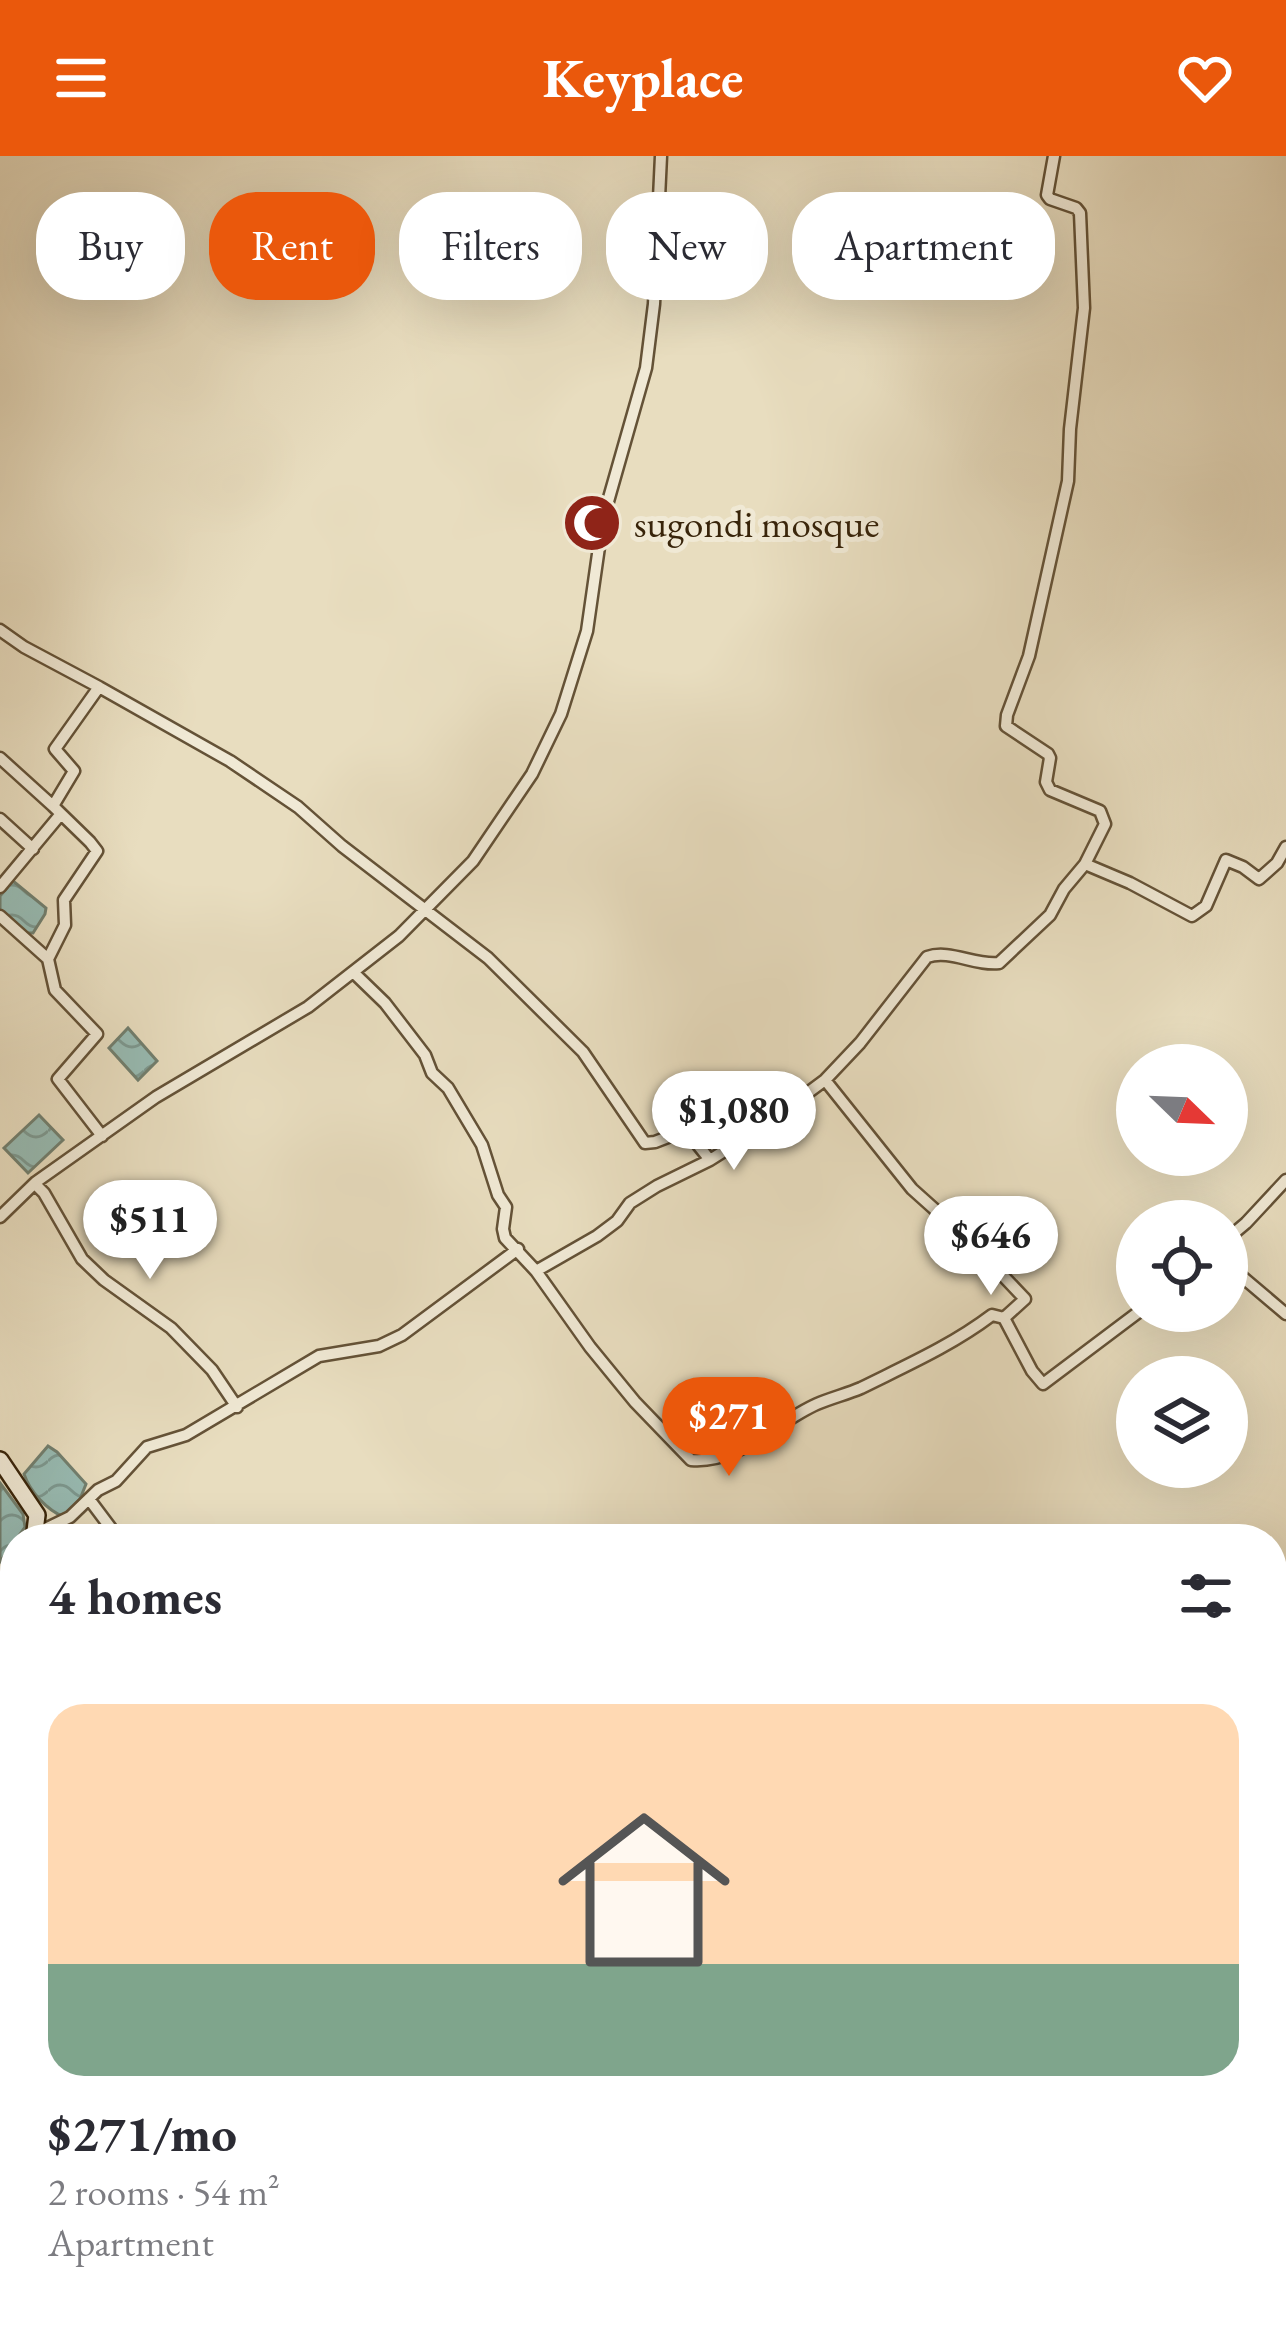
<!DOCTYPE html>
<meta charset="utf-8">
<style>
:root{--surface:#fff;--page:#f7f7f7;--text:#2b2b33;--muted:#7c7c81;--line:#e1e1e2;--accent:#ea580c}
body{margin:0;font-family:"EB Garamond",serif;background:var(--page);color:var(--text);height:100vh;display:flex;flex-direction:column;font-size:45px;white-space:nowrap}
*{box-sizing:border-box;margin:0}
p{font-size:39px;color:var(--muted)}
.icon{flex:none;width:66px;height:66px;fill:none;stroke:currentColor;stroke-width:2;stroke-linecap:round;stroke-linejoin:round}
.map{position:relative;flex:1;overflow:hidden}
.side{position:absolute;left:0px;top:1368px;width:1287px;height:807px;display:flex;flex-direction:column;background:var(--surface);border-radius:48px 48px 0 0;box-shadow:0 12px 48px #0002}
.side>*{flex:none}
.guide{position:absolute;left:36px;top:36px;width:1215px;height:108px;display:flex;gap:24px}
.needle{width:78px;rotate:113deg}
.fabs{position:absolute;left:1116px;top:888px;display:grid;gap:24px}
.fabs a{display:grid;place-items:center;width:132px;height:132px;border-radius:50%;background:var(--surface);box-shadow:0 12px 48px #0002;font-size:60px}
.price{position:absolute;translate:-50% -102px;padding:0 27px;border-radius:42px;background:#fff;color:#222;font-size:39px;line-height:78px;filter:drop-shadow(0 3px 6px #0008)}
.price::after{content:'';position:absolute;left:50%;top:72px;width:36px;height:27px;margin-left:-18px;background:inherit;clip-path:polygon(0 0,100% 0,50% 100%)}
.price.on{background:var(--accent);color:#fff}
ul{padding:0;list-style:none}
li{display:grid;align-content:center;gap:24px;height:636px;padding:0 48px}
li+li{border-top:3px solid var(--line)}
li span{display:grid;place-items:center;height:372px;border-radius:36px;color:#555}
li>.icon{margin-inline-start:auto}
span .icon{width:216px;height:216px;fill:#fffc;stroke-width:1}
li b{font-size:51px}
h2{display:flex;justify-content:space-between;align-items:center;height:144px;padding:0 48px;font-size:51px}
.tag{padding:0 42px;border-radius:48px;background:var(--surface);box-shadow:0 12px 48px #0002;font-size:42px;line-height:108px}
.tag.on{background:var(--accent);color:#fff}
header{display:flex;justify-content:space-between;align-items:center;height:156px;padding:0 48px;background:var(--accent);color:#fff;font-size:54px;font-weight:700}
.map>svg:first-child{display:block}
.water{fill:url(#water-waves);stroke:#717f6f;stroke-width:3}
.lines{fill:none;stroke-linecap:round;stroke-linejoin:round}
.street-casing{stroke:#645237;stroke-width:15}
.secondary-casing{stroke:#38240a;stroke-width:20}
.street{stroke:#f0e9d5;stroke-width:10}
.secondary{stroke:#f0e9d5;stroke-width:15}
.labels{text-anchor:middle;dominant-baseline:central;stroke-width:10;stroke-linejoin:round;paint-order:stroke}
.poi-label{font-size:39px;fill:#38240a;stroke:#f0e9d5;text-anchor:start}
</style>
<header><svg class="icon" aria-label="menu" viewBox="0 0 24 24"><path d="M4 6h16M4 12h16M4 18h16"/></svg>Keyplace<svg class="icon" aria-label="heart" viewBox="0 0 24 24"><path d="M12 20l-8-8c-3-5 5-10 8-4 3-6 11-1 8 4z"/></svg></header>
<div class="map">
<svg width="1286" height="2174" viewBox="0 0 1286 2174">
<defs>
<pattern id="water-waves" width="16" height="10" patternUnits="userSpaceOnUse" patternTransform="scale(3)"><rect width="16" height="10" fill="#97bbb3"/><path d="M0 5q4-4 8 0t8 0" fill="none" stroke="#7c9890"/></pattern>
</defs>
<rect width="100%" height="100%" fill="#e8ddbf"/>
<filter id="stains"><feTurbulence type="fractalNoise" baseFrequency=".00167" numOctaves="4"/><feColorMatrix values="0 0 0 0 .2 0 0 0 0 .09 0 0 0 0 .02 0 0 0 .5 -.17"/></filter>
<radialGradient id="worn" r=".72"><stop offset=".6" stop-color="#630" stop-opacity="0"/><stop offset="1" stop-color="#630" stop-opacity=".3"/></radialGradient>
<path class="water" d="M13,725L46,752L45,758L33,777H27L0,757V740Z
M128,872L157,905L138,924L109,892Z
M39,959L63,984L28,1017L4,992Z
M48,1290L57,1296L86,1328L80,1343L64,1361C47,1354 30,1336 24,1318Z
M0,1327L23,1358L25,1371L0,1406Z
M220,2160H296L288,2174H232Z"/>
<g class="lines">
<g class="street-casing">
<path id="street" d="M0,474L24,491L99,531
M0,602L53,650
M0,663L33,693
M1085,708L1130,727L1192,760L1206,750L1226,704L1243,711L1259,723L1277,707L1286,691
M0,731L60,659
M0,760L48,803
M353,816L385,847L425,899L432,917L448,932L482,989L498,1039L506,1051L503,1073L505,1082L536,1115L597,1080L617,1065L630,1047L657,1030L710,1004
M825,924L912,1033L970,1085L1025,1143L1004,1162L1032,1215L1043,1228L1140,1155
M102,980L58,923L97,878L55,834L48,803L65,769L64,744L97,695L90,686L53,650L74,615L55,593L99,531L230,605L298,651L342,690L488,802L583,896L645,987L655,986L686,974L710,1004L759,973L825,924L860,887L927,801C950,793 975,810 999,807L1050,759L1064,733L1085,708L1105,668L1100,655L1050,634L1046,626L1050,602L1048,598L1006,570L1007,559L1029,500L1068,325L1070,273L1084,152L1080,57L1076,52L1050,43L1047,39L1054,0
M35,1028L44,1037L82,1103L104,1124L171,1172L212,1214L237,1251
M0,1061L36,1026L156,941L308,851L399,780L473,705L532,618L561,558L587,475L603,363L646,212L654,148L661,0
M1227,1083L1246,1067L1286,1024
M1227,1108L1286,1158
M536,1115L590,1191L635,1246L691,1304C739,1308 776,1266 817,1248C831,1242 847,1238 861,1232C905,1210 951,1190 992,1159L1004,1162
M89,1343L119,1383
M35,1378L70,1361L98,1334L116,1325L147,1291L186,1279L319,1200L379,1190L402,1179L518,1093"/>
</g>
<g class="secondary-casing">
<path id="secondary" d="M0,1304L37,1359L34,1383
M15,1416L11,1420L15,1425
M1272,2066L1286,2063
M47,2160L72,2174
M791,2174L810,2160"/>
</g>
<use href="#street" class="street"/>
<use href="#secondary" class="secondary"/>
</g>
<defs>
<g id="mosque-disc" transform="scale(3)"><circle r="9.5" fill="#8f2418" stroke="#f0e9d5"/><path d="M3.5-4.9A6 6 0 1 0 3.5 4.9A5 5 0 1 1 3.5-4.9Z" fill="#fff"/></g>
</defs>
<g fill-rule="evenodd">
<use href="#mosque-disc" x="592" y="367"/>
</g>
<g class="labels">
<g class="poi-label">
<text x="634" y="367">sugondi mosque</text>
</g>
</g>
<rect width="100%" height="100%" filter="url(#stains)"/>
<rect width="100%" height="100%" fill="url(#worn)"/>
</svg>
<div class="fabs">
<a><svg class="needle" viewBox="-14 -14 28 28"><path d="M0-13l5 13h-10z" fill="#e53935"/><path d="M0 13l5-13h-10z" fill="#7c7c81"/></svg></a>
<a><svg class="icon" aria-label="locate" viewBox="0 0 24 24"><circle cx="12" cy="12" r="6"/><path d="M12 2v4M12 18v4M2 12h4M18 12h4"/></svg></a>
<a><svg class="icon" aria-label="layers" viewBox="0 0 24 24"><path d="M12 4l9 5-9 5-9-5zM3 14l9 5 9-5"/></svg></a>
</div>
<b class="price" style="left:734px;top:1017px">$1,080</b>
<b class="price" style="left:150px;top:1126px">$511</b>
<b class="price" style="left:991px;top:1142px">$646</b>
<b class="price on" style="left:729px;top:1323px">$271</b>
<div class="guide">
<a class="tag">Buy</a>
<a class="tag on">Rent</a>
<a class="tag">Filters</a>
<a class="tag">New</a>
<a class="tag">Apartment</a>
</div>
<section class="side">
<h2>4 homes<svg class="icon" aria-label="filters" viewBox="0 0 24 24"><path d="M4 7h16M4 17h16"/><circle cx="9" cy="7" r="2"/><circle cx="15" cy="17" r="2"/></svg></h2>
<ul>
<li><span style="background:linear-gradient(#ffd9b3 70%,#7fa58c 0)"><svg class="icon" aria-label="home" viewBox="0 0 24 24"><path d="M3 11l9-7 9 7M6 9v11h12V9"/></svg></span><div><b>$271/mo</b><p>2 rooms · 54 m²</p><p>Apartment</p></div></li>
</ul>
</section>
</div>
